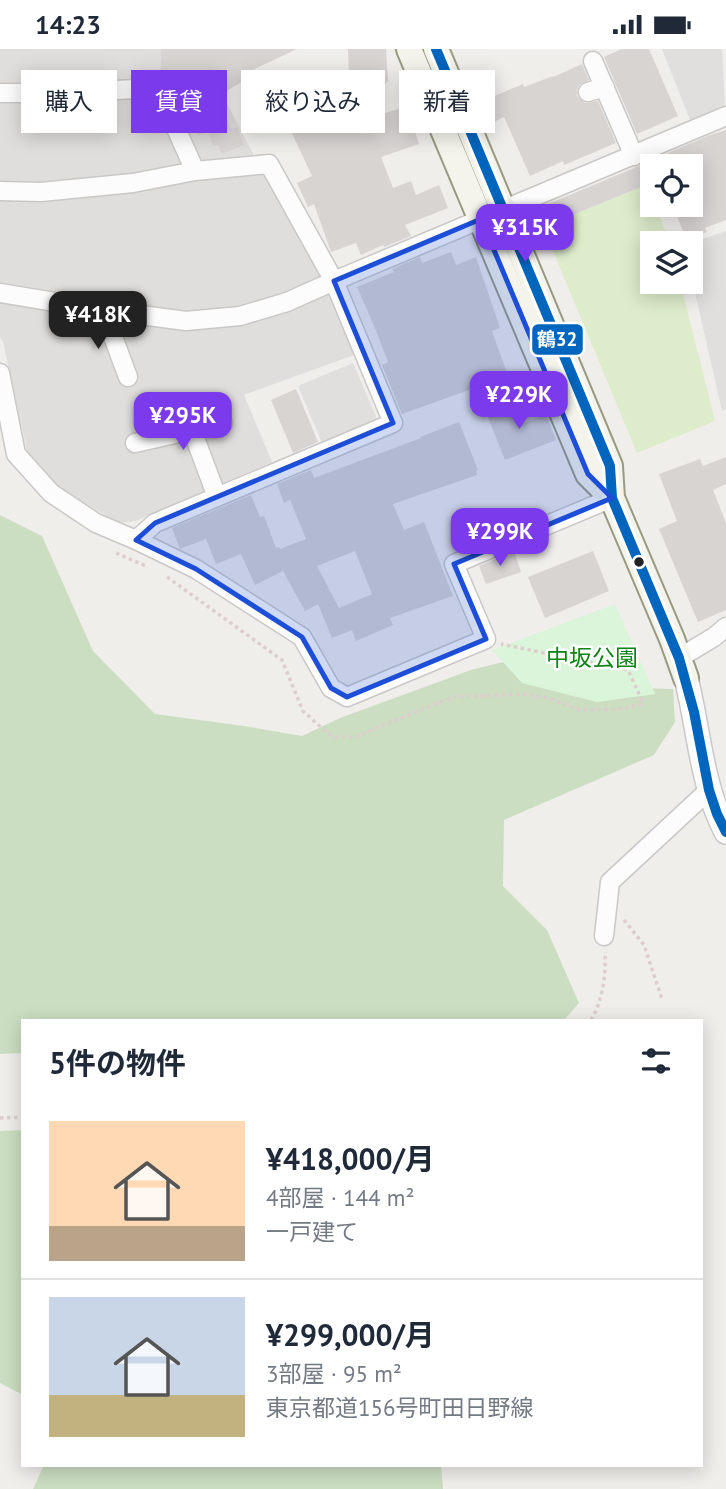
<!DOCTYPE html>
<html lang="ja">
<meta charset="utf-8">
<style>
:root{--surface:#fff;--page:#f2f2f3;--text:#1f2937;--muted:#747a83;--line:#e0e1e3;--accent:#7c3aed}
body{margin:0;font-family:"PT Sans","Noto Sans JP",sans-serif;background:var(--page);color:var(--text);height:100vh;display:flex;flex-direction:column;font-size:26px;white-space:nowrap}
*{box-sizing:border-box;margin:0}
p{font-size:23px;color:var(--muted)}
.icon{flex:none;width:38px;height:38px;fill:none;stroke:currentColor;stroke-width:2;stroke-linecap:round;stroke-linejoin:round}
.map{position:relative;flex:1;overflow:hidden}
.sheet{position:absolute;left:21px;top:970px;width:682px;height:448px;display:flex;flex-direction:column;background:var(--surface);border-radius:0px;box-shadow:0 4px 18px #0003}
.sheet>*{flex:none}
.guide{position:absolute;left:21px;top:21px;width:684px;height:63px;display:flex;gap:14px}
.fabs{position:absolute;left:640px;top:105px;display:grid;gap:14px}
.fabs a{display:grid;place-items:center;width:63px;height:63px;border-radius:0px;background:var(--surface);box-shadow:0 4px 18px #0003;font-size:35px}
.price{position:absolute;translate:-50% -60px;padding:0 16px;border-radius:14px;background:var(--accent);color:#fff;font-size:23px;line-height:46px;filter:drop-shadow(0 2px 4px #0008)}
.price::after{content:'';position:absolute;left:50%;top:42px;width:21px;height:16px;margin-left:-10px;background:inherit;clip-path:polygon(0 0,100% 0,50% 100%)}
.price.current{background:#222;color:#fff}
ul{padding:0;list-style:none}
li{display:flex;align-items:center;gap:21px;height:175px;padding:0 28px}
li+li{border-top:2px solid var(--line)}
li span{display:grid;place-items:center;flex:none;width:196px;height:140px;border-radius:0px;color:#555}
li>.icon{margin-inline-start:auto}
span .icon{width:84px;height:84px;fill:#fffc;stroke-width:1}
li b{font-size:30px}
h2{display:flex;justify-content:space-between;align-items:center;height:84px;padding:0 28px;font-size:30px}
.tag{padding:0 24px;border-radius:0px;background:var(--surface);box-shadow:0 4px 18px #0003;font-size:24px;line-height:63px}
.tag.current{background:var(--accent);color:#fff}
.status{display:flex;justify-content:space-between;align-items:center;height:49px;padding:0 35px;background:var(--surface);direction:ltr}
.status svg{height:19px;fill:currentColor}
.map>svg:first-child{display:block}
.residential{fill:#dfdedc}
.grass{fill:#ddeccb}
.forest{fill:#cbdec1}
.park{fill:#daf5da}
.parking{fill:#e0dfde}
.building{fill:#d7d4d2;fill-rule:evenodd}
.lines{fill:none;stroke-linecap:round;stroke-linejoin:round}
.minor-casing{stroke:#c9c8c7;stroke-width:21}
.tertiary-casing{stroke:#c9c8c7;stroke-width:26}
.secondary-casing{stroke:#999a82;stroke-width:28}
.path{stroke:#dccecd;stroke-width:3.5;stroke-dasharray:3.5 3.5;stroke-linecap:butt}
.minor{stroke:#fdfcfc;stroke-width:18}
.tertiary{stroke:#fdfcfc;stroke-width:23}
.secondary{stroke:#f4f4ed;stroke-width:24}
.bus-1-casing{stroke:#fff;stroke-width:16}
.bus-1{stroke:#0065bd;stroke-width:10}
.marked{fill:#1d4ed8;fill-opacity:0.2;stroke:#1d4ed8;stroke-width:5;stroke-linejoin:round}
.bus-dot{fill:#222;stroke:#fff;stroke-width:2.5}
.labels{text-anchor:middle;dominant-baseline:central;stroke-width:5;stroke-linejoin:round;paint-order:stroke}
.park-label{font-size:23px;fill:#0c8416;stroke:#fff}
.line-badge{stroke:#fff;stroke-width:2.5}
.badge-label{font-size:19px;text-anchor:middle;font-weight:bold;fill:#fff}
</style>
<div class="status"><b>14:23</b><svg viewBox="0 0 49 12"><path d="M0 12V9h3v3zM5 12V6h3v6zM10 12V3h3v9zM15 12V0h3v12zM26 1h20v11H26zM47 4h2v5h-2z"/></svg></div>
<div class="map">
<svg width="726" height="1440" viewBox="0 0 726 1440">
<rect width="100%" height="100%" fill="#f0eeeb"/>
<path class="residential" d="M0,0H198L267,131L316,216L354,306L244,346L272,413L136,472L118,474L55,436L27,402L3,293L0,289Z"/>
<path class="grass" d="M647,135L653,149V156H655L670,194H653V233H680L715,372L637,404L543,178Z"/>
<path class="forest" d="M0,466L42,487L93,602L155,665L244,677L302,687L340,669L471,621L523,608L569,637L673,640L675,673L654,706L504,771L503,837L547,881L579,954L564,971H23V1004L0,1005Z
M23,1081V1346L0,1334V1082Z
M44,1416H441L443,1440H33Z"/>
<path class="park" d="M615,555L655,645L597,653L522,634L492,601Z"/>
<path class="parking" d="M662,0H722L725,57L690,71Z
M726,182V360L722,362L691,226V194Z
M353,314L377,370L322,394L298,337Z"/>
<path class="building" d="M161,0H297L248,23L251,28L217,47L231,80L237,78L244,96L222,105L218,96L213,97L208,80L198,87L167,24L161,26Z
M348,0H386L388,31H389L349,76L407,57L419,95L381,108L393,139L411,132L416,146L439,136L448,159L405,176L411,187L384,198L383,196L361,206L356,194L331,203L314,155L308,158L297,134L312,127L289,78L361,44L349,25Z
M622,0H649L678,67L637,85L604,8Z
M582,15L589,31L579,36L577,41V47L585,54L598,52L616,94L564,116L563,112L530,127L504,68L494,73L485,51L523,35L524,38L553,27V28Z
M726,81V171L705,179L707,183L687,191L672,156H691V117H653V133L543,178L536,160L639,117L642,115L710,86Z
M451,203L456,216L476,208L500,279L492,282L508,327L402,365L382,316L388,313L375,279L357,238L394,223L392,220L420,208L422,214Z
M296,340L318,393L293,404L271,351Z
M515,352L524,374L546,365L556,391L505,411L487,366L488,365L487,362Z
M459,373L478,421L476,422L477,426L393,455L404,481L424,473L453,547L390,569L393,576L356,592L352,581L332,589L318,555L305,562L283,522L255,536L241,505L216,515L206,490L180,500L172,479L251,446L260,468L264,467L276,499L279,498L280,500L306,490L290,451L284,454L277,435L311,421L314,429L421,389L420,388ZM355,502L372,545L339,559L317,517Z
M726,408V435L713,441L726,474V561L698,573L659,480L677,472L659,425L700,410L703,417Z
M514,502L521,523L486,535L479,517Z
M593,502L609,542L545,569L528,528Z"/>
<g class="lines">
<g class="minor-casing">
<path id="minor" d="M593,12L634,107
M588,43L605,38
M0,44H53L158,39L195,122
M0,142L41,143L133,134L195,122L269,115L334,232L393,374L155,474L136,491
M0,244L103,261L186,272L240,267L287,253L334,232L726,67
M103,261L128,328
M0,324L16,405L51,444L96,474L136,491L196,520L302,588L331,639L347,648L486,590L454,515L612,449
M192,381L217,448
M135,394L223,374
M679,609L714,588L726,578
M604,887L610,833L709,741"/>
</g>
<g class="tertiary-casing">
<path id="tertiary" d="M686,629C699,680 701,735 726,783"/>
</g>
<g class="secondary-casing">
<path id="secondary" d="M409,0L588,425L612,449
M436,0L610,417L612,449L672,590L686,629"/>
</g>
<path class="path" d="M116,504L148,518
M167,528L282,611L303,662L325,682L335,688H354L453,648L525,645L551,650L579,661L622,660L643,654L628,621L501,595
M624,871L644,896L662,950
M591,971C603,951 606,926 605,903
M0,1069L23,1068"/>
<use href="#minor" class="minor"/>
<use href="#tertiary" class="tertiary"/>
<use href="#secondary" class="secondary"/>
<g class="bus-1-casing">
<path id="bus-1" d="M436,0L610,417L612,449L679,609L694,663L709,741L717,765L726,783"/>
</g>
<use href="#bus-1" class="bus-1"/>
</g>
<path class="marked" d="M481,170L588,425L612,449L454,515L486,590L347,648L331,639L302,588L196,520L136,491L155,474L393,374L334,232Z"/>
<circle class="bus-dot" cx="639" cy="513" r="6"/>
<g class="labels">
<g class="park-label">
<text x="592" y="608">中坂公園</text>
</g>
</g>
<rect class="line-badge" x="531" y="274" width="53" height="33" rx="7" fill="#0065bd"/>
<g class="badge-label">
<text x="557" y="297">鶴32</text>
</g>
</svg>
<div class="fabs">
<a><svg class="icon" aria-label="locate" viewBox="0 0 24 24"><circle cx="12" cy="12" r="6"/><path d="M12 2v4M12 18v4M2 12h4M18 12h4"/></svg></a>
<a><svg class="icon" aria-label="layers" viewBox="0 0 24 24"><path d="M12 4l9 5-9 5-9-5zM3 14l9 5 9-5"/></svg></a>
</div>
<b class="price" style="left:525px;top:215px">¥315K</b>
<b class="price current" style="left:98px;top:302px">¥418K</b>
<b class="price" style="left:519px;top:382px">¥229K</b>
<b class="price" style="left:183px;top:403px">¥295K</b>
<b class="price" style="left:500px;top:519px">¥299K</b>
<div class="guide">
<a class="tag">購入</a>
<a class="tag current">賃貸</a>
<a class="tag">絞り込み</a>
<a class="tag">新着</a>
</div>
<section class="sheet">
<h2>5件の物件<svg class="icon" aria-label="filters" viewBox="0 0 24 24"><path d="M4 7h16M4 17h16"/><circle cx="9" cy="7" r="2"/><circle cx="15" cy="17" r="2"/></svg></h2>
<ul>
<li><span style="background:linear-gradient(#ffd9b3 75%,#b9a48a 0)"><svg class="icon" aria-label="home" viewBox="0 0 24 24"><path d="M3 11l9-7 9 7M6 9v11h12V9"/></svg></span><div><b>¥418,000/月</b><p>4部屋 · 144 m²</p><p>一戸建て</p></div></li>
<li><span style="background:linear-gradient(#c9d6e8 70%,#c2b280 0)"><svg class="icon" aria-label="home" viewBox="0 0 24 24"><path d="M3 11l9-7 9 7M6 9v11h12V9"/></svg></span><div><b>¥299,000/月</b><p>3部屋 · 95 m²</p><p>東京都道156号町田日野線</p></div></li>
</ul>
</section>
</div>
